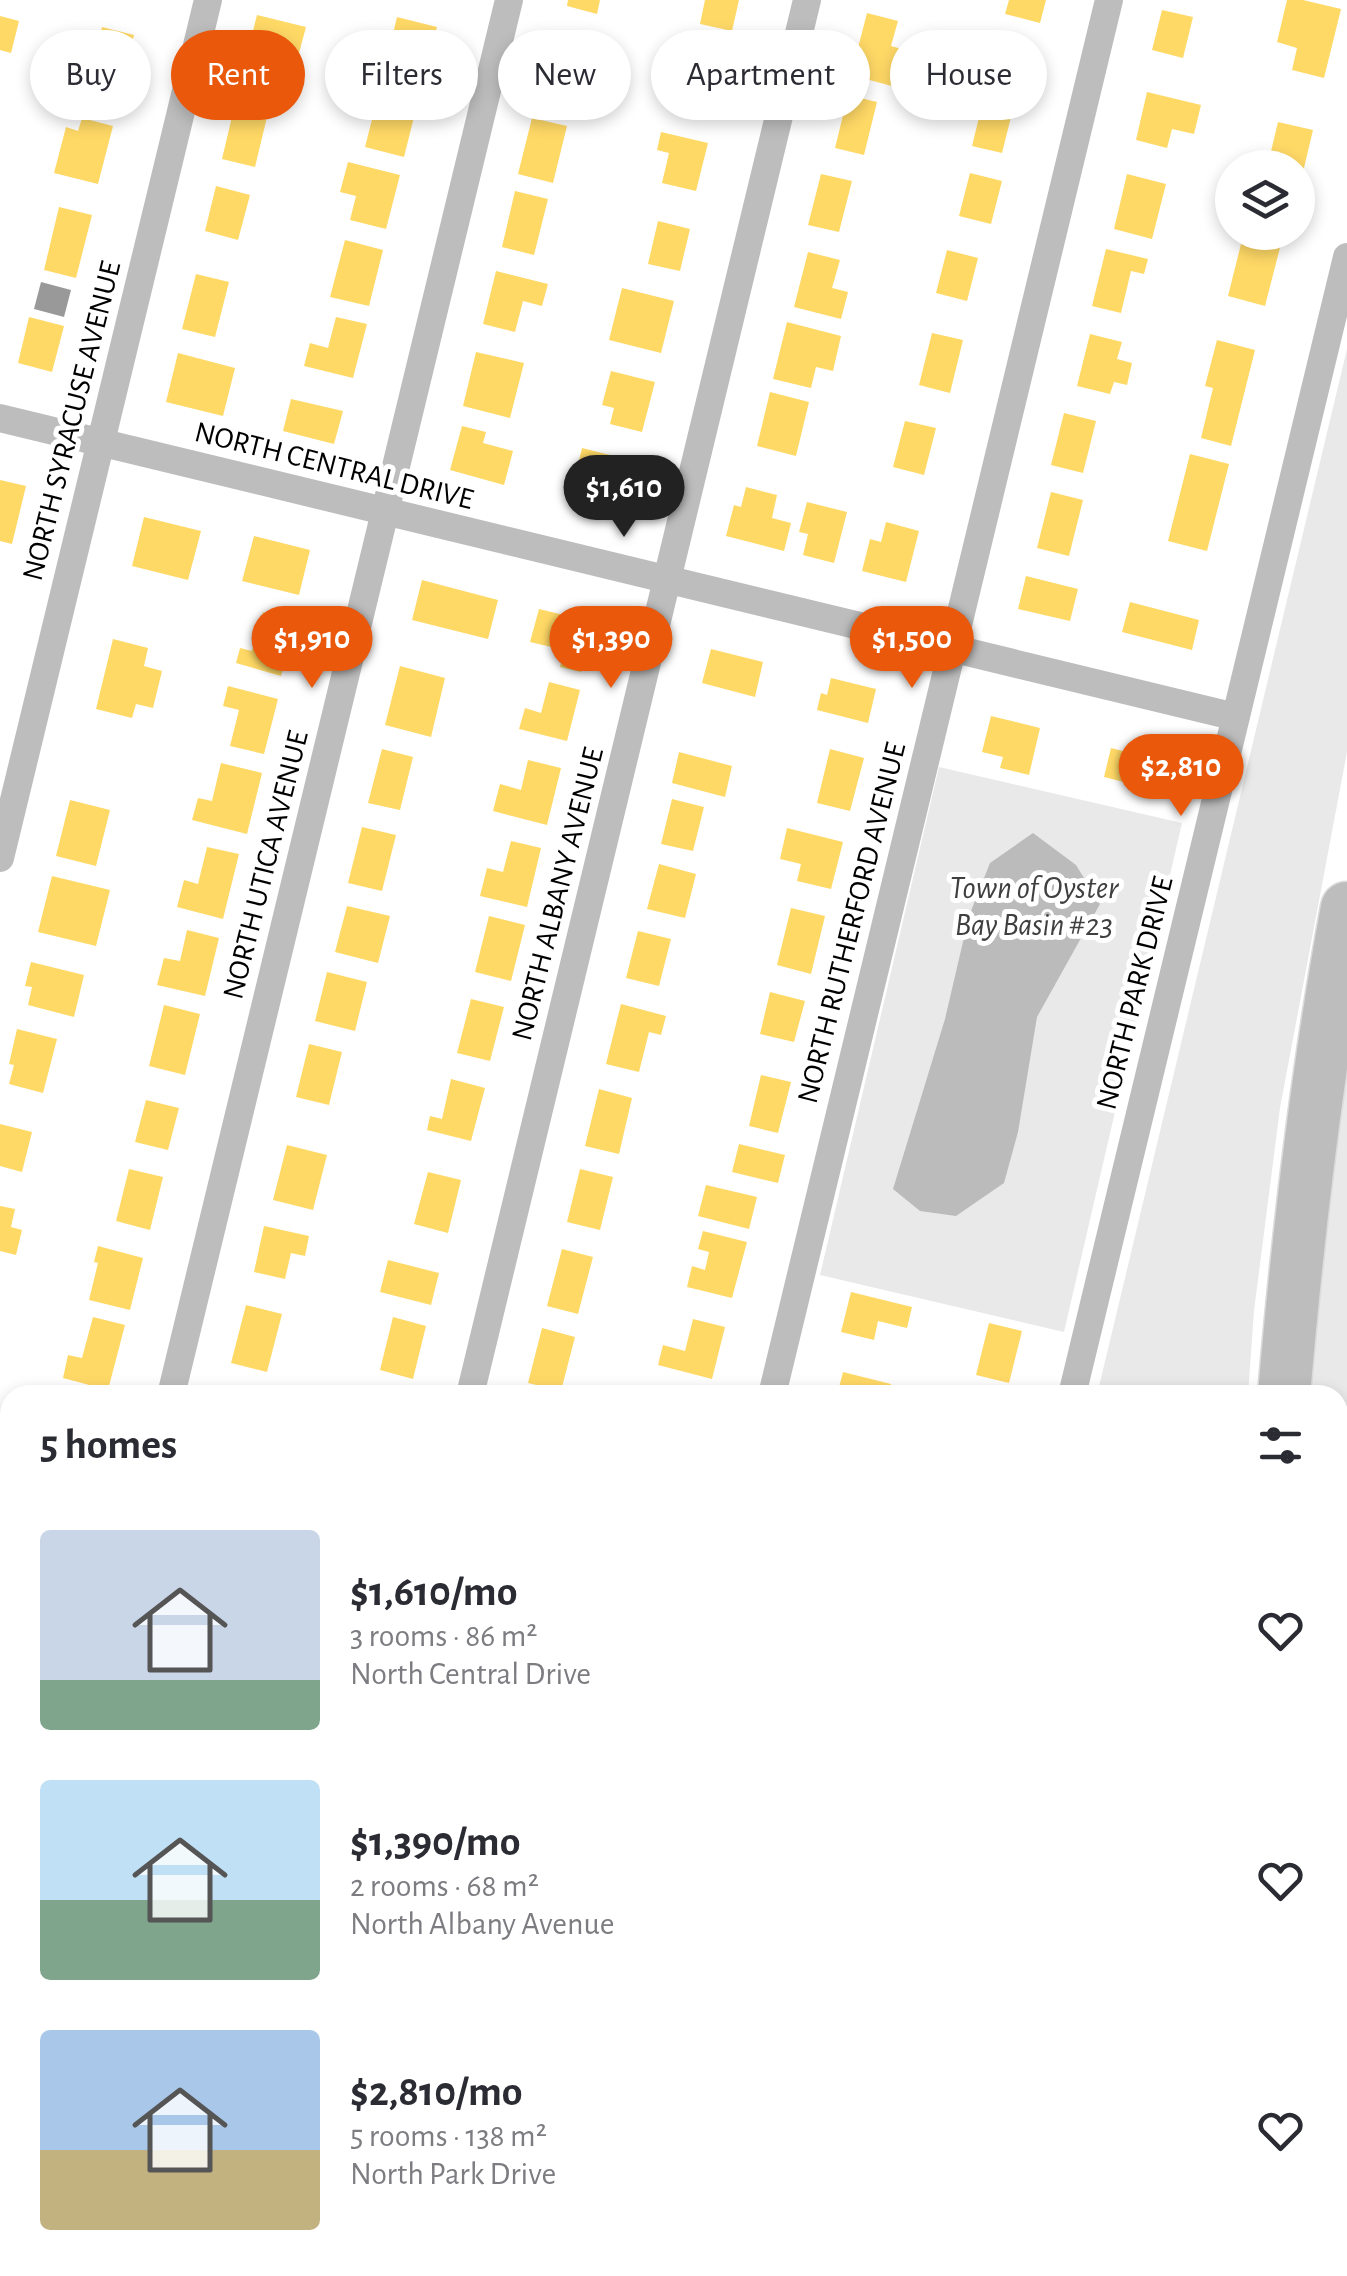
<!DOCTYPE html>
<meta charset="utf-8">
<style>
:root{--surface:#fff;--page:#f2f2f3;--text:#2b2b33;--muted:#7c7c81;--accent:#ea580c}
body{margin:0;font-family:"Alegreya Sans",sans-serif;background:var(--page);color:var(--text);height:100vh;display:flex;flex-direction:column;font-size:38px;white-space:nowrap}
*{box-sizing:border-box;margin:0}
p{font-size:32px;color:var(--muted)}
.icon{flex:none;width:55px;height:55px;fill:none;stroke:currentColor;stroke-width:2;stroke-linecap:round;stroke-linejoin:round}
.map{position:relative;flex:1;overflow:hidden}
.drawer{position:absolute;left:0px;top:1385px;width:1348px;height:892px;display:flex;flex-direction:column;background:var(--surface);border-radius:30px 30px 0 0;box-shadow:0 5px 15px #0003}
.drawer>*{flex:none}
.banner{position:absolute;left:30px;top:30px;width:1288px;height:90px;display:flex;gap:20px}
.tools{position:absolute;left:1215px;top:150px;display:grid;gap:20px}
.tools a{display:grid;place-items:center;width:100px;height:100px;border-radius:50%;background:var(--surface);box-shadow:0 5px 15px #0003;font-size:50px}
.price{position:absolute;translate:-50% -85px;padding:0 22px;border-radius:35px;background:var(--accent);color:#fff;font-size:32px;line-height:65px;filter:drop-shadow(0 2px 5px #0008)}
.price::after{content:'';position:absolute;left:50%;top:60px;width:30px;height:22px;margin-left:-15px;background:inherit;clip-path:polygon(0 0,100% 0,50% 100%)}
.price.active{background:#222;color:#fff}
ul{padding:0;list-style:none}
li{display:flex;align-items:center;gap:30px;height:250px;padding:0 40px}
li span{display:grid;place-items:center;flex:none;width:280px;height:200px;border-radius:10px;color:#555}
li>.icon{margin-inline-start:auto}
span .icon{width:120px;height:120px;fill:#fffc;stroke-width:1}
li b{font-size:42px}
h2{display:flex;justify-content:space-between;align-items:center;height:120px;padding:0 40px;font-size:42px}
.pill{padding:0 35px;border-radius:45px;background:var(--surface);box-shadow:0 5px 15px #0003;font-size:35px;line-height:90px}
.pill.active{background:var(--accent);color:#fff}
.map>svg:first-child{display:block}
.green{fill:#e9e9e9}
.water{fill:#bbb}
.homes{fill:#ffd966}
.industry{fill:#999}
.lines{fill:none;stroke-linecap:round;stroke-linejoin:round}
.highway-casing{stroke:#dbdbdb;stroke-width:55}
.street{stroke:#bdbdbd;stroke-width:28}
.highway{stroke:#bdbdbd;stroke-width:52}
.labels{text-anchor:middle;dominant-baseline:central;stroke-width:10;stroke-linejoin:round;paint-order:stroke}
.street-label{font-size:30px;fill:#000;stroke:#fff}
.water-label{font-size:32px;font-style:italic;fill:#3f3f3f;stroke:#fff}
</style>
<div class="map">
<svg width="1347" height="2276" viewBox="0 0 1347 2276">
<rect width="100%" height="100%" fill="#fff"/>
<path class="green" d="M1347,349V752L1280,1108L1254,1311L1248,1395H1097Z
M939,767L1182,823L1064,1332L820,1275Z
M1347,1034V1448L1338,1575V1395H1300Z
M0,2145L10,2146V2268H182L184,2276H0Z"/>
<path class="water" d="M1033,833L1076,865L1100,904L1037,1017L1018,1132L1004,1183L956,1216L920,1211L893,1189L945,1019L969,916L990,863Z"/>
<path class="homes" d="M568,0H600L597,14L567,6Z
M705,0H739L732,31L700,24Z
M1009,0H1046L1040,23L1005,14Z
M1287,0H1303L1341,9L1324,78L1292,70L1297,48L1277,42Z
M1162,10L1193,17L1183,58L1152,50Z
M867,13L898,21L891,46L909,51L899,88L851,75Z
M257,15L306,27L299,53L283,49L274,82L242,74Z
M0,16L19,21L11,53L0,50Z
M397,17L437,27L423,82L384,72Z
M102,27L134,35L121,87L89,80Z
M980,37L1035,50L1027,81L972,67Z
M548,51L582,59L571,102L538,94Z
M697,55L728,63L716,114L685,106Z
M379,92L418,101L404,157L365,147Z
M1147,92L1201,105L1194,134L1172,129L1167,148L1136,140Z
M985,93L1015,101L1002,153L972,146Z
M848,95L877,102L864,155L835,148Z
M235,104L268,113L255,167L222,159Z
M82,118L113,126L98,184L54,173L66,127L78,131Z
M532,118L567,126L553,183L518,174Z
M1278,122L1313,130L1299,189L1298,168H1267Z
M661,132L708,143L696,191L662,183L669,153L657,150Z
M348,162L400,175L386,229L350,220L356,196L340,192Z
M970,173L1002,181L991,224L959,216Z
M821,174L852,181L839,232L808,225Z
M1127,174L1166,184L1152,239L1114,229Z
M216,186L250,195L238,240L205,231Z
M515,191L548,199L534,255L502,247Z
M59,207L92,215L76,278L44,270Z
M658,221L690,229L680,271L648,264Z
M1244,232L1283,236L1265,306L1228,296Z
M345,240L383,250L369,306L330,297Z
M1106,249L1148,259L1144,274L1131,271L1121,313L1092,306Z
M947,250L978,258L967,301L936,293Z
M808,252L840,260L832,288L848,292L841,319L794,307Z
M496,271L548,284L542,306L523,301L515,332L483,324Z
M196,274L229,282L215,337L182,329Z
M622,288L674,301L661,353L609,340Z
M29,317L64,326L52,372L18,363Z
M336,317L367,324L353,378L304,366L310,343L328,348Z
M787,322L841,336L833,371L816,367L811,388L773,379Z
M932,333L963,340L950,393L919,385Z
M1090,334L1122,342L1117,359L1132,363L1127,385L1114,382L1110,394L1077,386Z
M1217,340L1255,350L1231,446L1201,438L1213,388L1205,386Z
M476,352L524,363L510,418L463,406Z
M178,353L235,368L223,416L166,402Z
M611,371L655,382L642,432L610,424L614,408L602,405Z
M770,392L809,402L796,456L757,446Z
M291,399L343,411L334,444L283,431Z
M1064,413L1096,421L1083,473L1051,465Z
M905,421L936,428L924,475L893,467Z
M462,426L486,432L483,443L513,451L504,485L450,470Z
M582,448L630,460L617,514L569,502Z
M1190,454L1229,464L1207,551L1168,541Z
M0,480L26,486L12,544L0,541Z
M746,487L777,495L772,518L791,523L784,551L726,536L734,505L741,507Z
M1051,492L1083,500L1069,556L1037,548Z
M807,502L847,512L834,563L803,555L808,534L799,532Z
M144,517L201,531L188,580L132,566Z
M886,522L919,531L906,582L862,571L870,539L881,542Z
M254,536L310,550L299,595L242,581Z
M1026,576L1078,589L1070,621L1018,609Z
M422,580L498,600L488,639L412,620Z
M1130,602L1199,620L1192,650L1122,632Z
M539,609L593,622L581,672L560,667L564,650L530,642Z
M263,612L296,622L281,676L236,663L240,648L252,651Z
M113,639L148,648L144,666L162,671L153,708L136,704L132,718L96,709Z
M711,649L763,662L755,697L702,683Z
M400,666L445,678L431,737L385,725Z
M831,678L876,689L868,723L817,710L821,693L827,695Z
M549,682L580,690L567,741L519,729L525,708L541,713Z
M228,686L278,699L264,754L230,746L239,710L223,706Z
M991,716L1040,728L1029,775L1000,768L1003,757L982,752Z
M1111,748L1162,761L1155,790L1104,777Z
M382,749L413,757L400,810L368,803Z
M830,749L864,758L850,811L817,803Z
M679,752L732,766L725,797L672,783Z
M528,760L561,768L547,825L493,811L500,784L521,790Z
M221,763L262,773L247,834L192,820L198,798L212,801Z
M672,799L704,807L693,851L661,844Z
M70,800L110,810L96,866L56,856Z
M362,827L396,835L382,891L348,883Z
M787,828L843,842L831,889L797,881L801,864L780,859Z
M511,841L541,848L527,907L480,896L487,868L503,872Z
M207,847L239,854L223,919L177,907L184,880L198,884Z
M659,864L696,874L685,918L647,909Z
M52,876L110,890L96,946L38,932Z
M347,906L390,916L378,963L335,952Z
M791,908L825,916L811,974L777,965Z
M489,916L525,925L511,981L475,972Z
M187,930L219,938L205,996L157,985L164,958L180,961Z
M638,931L671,939L659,986L626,978Z
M31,962L84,975L74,1017L28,1005L32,987L25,986Z
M327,972L367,982L355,1031L315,1021Z
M770,992L805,1001L794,1042L760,1034Z
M471,999L504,1007L490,1061L457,1053Z
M621,1004L666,1016L661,1035L649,1032L639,1072L606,1064Z
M164,1005L200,1014L185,1075L149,1066Z
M17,1029L57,1039L43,1093L9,1084L14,1065L9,1064Z
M309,1044L342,1052L329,1105L296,1097Z
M761,1075L791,1082L778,1133L749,1126Z
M451,1079L485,1088L471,1141L427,1130L430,1116L442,1119Z
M599,1089L632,1098L619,1154L585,1146Z
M146,1100L179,1108L168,1150L135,1142Z
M0,1124L32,1132L22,1172L0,1166Z
M739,1144L785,1155L778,1183L732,1172Z
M287,1145L327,1155L313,1210L273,1200Z
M129,1169L163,1177L150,1230L116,1221Z
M580,1169L613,1177L600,1230L567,1222Z
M428,1172L461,1180L448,1233L414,1224Z
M706,1185L757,1197L749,1229L698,1216Z
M0,1206L15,1209L11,1227L22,1230L16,1255L0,1251Z
M264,1226L309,1236L305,1256L291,1253L285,1279L254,1272Z
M703,1231L747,1242L732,1298L687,1287L692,1266L705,1270L709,1252L698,1249Z
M98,1246L143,1258L130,1310L89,1300L98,1263L94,1262Z
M562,1249L593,1257L578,1314L547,1306Z
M388,1260L439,1273L431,1305L380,1292Z
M851,1292L912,1307L907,1328L878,1321L874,1340L841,1332Z
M246,1305L282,1314L267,1372L231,1363Z
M93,1317L125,1325L108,1390L63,1378L68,1355L82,1358Z
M393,1317L426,1326L413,1379L380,1370Z
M693,1319L725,1327L712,1379L658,1365L663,1345L685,1351Z
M989,1323L1022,1331L1009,1383L976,1375Z
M542,1328L575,1337L561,1391L528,1383Z
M843,1372L891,1384L889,1395H837Z
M9,1658H10V1731L0,1729V1692Z
M0,1766L10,1769V1803L5,1823L0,1822Z
M3,2059L10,2060V2108L0,2106Z
M402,2268H452L450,2276H400Z
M472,2268H523L522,2276H471Z
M546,2268H593L591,2276H544Z
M616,2268H656L654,2276H614Z"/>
<path class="industry" d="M41,282L71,290L64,317L34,309Z"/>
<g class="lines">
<g class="highway-casing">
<path id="highway" d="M1284,1395C1298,1232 1317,1069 1347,908
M1290,2268L1291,2276"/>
</g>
<path class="street" d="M0,418L1236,717
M0,858L208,0
M171,1395L509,0
M470,1395L807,0
M772,1395L1109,0
M1072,1395L1347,257
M0,1998L10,1999
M1056,2268L1059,2276
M720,2276L721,2268"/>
<use href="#highway" class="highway"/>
</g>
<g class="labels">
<g class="street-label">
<text transform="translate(72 421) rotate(-76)">NORTH SYRACUSE AVENUE</text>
<text transform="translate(334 466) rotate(14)">NORTH CENTRAL DRIVE</text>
<text transform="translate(266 865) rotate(-76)">NORTH UTICA AVENUE</text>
<text transform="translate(558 894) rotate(-76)">NORTH ALBANY AVENUE</text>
<text transform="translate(852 923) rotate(-76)">NORTH RUTHERFORD AVENUE</text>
<text transform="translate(1135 993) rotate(-76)">NORTH PARK DRIVE</text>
</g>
<g class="water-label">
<text x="1034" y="888">Town of Oyster<tspan x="1034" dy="37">Bay Basin #23</tspan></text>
</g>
</g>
</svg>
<div class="tools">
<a><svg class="icon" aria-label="layers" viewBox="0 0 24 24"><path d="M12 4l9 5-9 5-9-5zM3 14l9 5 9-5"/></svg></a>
</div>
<b class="price active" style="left:624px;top:540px">$1,610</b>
<b class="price" style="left:312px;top:691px">$1,910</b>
<b class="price" style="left:611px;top:691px">$1,390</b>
<b class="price" style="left:912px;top:691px">$1,500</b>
<b class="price" style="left:1181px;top:819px">$2,810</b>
<div class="banner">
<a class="pill">Buy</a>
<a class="pill active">Rent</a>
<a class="pill">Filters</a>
<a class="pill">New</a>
<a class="pill">Apartment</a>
<a class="pill">House</a>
</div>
<section class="drawer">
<h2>5 homes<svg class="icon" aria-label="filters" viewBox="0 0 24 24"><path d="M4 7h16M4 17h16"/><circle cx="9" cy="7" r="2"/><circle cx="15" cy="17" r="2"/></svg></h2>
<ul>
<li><span style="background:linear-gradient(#c9d6e8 75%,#7fa58c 0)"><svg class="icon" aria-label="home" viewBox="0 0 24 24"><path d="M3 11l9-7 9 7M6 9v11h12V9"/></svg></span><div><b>$1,610/mo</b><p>3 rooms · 86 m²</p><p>North Central Drive</p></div><svg class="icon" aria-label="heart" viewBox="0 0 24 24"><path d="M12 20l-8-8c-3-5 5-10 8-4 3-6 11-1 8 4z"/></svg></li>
<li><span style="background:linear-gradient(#bfe0f5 60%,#7fa58c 0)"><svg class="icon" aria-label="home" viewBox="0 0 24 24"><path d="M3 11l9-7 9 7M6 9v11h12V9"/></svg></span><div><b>$1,390/mo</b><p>2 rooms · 68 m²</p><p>North Albany Avenue</p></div><svg class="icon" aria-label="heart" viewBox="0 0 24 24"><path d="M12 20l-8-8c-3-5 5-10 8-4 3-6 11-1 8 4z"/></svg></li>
<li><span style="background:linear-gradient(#a9c7e8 60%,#c2b280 0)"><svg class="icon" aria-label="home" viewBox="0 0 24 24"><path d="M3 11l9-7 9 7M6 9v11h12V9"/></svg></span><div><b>$2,810/mo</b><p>5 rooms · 138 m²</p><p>North Park Drive</p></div><svg class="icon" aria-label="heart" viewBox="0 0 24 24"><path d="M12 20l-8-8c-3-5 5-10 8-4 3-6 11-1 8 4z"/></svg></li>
</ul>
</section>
</div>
